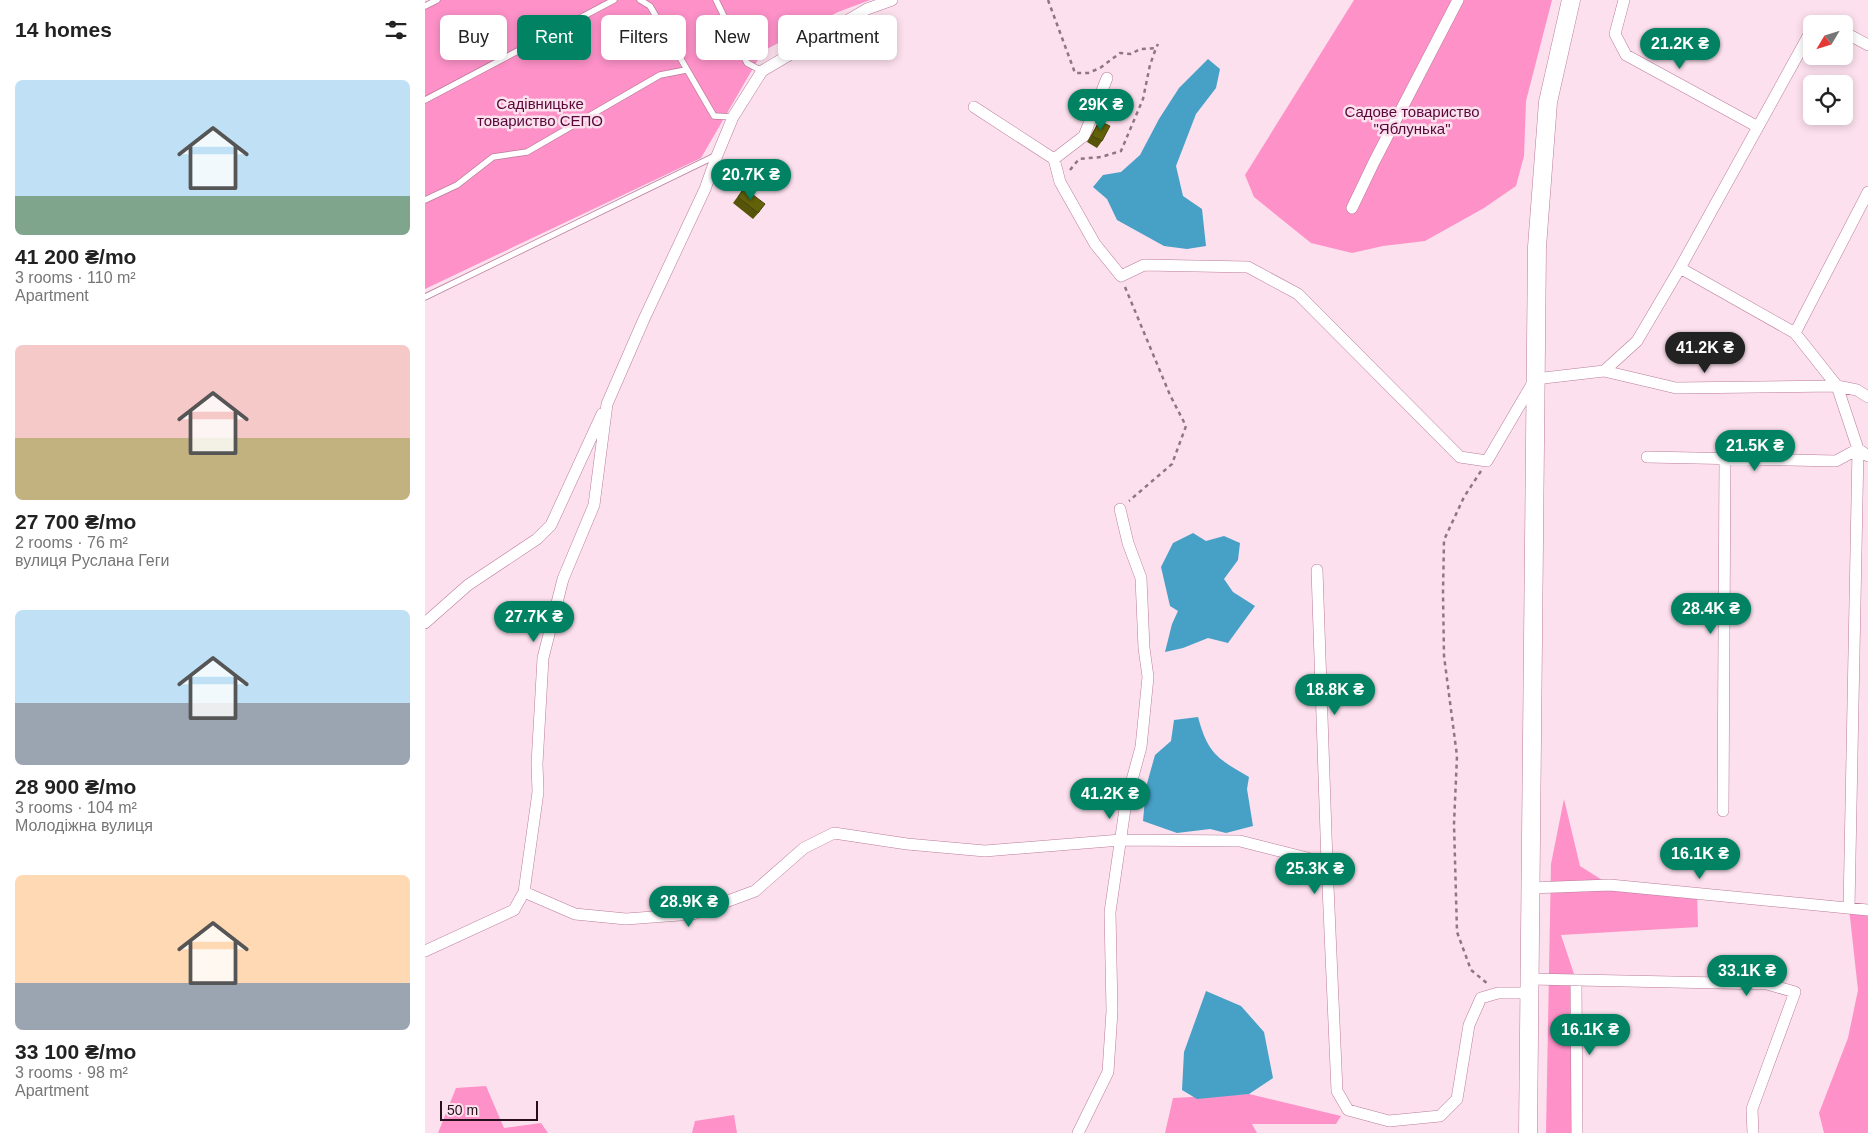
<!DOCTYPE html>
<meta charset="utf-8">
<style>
:root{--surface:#fff;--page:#f6f6f6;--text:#222;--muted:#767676;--accent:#008263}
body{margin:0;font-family:Helvetica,sans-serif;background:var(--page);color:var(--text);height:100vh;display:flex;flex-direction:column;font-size:19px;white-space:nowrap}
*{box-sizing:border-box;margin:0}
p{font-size:16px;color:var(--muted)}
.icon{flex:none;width:28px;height:28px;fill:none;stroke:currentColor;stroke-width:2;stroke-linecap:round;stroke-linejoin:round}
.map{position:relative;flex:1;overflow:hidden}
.drawer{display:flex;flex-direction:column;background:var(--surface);width:425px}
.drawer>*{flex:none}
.hud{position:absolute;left:15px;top:15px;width:475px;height:45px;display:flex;gap:10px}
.needle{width:32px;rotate:232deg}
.fabs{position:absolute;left:1378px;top:15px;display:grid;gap:10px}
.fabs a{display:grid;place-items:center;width:50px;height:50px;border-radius:8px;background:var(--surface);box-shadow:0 2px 8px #0003;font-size:25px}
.scale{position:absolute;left:15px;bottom:12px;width:98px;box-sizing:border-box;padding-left:5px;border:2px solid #270f1c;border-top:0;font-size:14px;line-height:18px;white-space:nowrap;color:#270f1c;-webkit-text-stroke:4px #fce0ed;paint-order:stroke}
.price{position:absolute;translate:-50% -42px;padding:0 11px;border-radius:18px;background:var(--accent);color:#fff;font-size:16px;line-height:32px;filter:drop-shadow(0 1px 2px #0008)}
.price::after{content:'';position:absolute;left:50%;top:30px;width:15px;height:11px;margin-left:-8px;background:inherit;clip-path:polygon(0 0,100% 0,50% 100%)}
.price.active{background:#222;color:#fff}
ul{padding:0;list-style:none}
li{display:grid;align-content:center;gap:10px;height:265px;padding:0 15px}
li span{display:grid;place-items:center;height:155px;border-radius:8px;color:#555}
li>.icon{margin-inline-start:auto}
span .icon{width:90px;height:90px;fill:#fffc;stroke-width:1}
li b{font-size:21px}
h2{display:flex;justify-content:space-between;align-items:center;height:60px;padding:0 15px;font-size:21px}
.pill{padding:0 18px;border-radius:8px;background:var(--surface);box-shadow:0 2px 8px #0003;font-size:18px;line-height:45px}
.pill.active{background:var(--accent);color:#fff}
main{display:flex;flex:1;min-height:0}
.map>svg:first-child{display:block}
.green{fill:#fd91c8}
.water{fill:#47a0c6}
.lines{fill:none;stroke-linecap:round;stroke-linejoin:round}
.service-casing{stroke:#bb7c9b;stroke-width:7}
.minor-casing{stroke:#bb7c9b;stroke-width:12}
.primary-casing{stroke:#bb7c9b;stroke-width:19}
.path{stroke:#907683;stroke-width:2.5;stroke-dasharray:4 4;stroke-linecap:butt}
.service{stroke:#fff;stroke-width:5.5}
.minor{stroke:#fff;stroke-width:11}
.primary{stroke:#fff;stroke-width:18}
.wall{fill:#555409}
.building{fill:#63620a;stroke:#454507}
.labels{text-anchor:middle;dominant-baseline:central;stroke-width:5;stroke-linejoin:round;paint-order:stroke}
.park-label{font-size:15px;fill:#570839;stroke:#fce0ed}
</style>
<main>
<section class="drawer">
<h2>14 homes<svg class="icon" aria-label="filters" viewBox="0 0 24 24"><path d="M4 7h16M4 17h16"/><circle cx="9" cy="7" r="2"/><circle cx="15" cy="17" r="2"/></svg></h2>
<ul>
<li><span style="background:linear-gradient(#bfe0f5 75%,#7fa58c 0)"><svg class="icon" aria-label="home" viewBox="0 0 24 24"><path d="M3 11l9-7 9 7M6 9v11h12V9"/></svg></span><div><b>41 200 ₴/mo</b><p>3 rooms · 110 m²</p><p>Apartment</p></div></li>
<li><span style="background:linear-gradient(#f6c9c9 60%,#c2b280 0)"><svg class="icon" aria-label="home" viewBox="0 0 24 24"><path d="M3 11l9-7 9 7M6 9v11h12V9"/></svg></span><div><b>27 700 ₴/mo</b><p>2 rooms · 76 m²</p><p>вулиця Руслана Геги</p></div></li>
<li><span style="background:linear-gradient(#bfe0f5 60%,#9aa5b1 0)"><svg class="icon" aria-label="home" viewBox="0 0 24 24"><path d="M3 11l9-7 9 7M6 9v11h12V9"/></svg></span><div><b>28 900 ₴/mo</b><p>3 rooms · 104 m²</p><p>Молодіжна вулиця</p></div></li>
<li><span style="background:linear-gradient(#ffd9b3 70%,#9aa5b1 0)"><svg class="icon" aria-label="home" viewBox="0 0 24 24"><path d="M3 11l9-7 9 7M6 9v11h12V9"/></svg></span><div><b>33 100 ₴/mo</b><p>3 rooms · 98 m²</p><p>Apartment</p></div></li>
</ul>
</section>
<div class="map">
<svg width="1443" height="1133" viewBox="0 0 1443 1133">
<rect width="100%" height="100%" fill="#fce0ed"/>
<path class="green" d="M12,0H445L413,12L338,51L276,158L0,289V6Z
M929,0H1127L1101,101L1099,156L1091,186L1059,208L1000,241L958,246L927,253L886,243L829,197L820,175Z
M1139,799L1155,866L1185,885L1272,893L1273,927L1136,935L1151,980L1152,1133H1121L1126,864Z
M1424,908L1443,910V1133H1399L1394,1113L1423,1038L1433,990Z
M61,1086L79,1128L116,1123L123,1133H13L31,1088Z
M824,1094L916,1116L911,1124H827L832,1133H740L748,1098Z
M309,1115L312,1133H267L270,1121Z"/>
<path class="water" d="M783,59L795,69L791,88L771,114L751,166L758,196L777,209L781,246L762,249L739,246L692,220L682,199L668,187L678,175L696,172L715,155L734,119L754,88Z
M768,533L781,541L799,536L815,543L813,560L799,579L808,592L830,606L803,643L783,638L758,648L740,652L747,624L753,611L745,606L736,567L748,543Z
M773,717C783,754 793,759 824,777L822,789L828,826L801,833L785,829L752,833L718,821L721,787L730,755L746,741L749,720Z
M781,991L816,1006L839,1032L848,1078L824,1094L772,1099L757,1090L759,1052Z"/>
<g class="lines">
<g class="service-casing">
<path id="service" d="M215,0L225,6L289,116L308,117
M291,0L322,63L337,71
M0,6L12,0
M0,100L189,0
M0,200L32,185L68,157L102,152L235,75L261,70
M0,297L290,156"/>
</g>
<g class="minor-casing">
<path id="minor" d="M1199,0L1190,34L1201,55L1333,127
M1419,32L1443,45
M549,107L629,159L635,182L670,244L696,276L719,265L823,267L873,294L1035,457L1062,461L1110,379L1179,371L1251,388L1412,386L1432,390L1443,397
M629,159L659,136L682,78
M927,208L949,162L1033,0
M1255,268L1386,31
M1370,333L1443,192
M1179,371L1212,341L1255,268L1370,333L1412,386L1433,449L1424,908
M1222,457L1411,461L1433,449L1443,456
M892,570L902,863
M0,623L43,585L112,539L126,525L177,414
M1298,811L1300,459
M1105,888L1185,885L1443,910
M99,892L150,914L201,919L268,914L330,891L379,848L409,833L482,844L560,851L696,840L815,841L902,863L912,1091L923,1110L964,1121L1015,1116L1032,1099L1044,1025L1056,998L1073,993H1104
M0,951L89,910L99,892L113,792L112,764L118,658L138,579L169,505L182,404L219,319L280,189L291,158L308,117L337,71L442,9L467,0
M1105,979L1342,984L1370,992L1327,1109L1328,1133
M1151,980L1152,1133
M653,1133L683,1072L687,1011L685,912L701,802L716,747L723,677L719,648L716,578L703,543L695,509"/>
</g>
<g class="primary-casing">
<path id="primary" d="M1103,1133L1112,247L1123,102L1146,0"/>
</g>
<path class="path" d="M623,0L650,73H663L675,68L695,53L706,54L715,49L731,48L733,44
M645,170L654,159L676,157L696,151L718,99L725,65L731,48
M700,287L745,395L761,426L747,464L704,501
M1056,471L1039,497L1019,540L1018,593L1019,656L1032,756L1029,824L1032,932L1046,970L1063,984"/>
<use href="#service" class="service"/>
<use href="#minor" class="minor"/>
<use href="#primary" class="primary"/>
</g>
<path class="wall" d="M674,121L677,141L672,148L662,142Z
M319,188L335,211L328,219L308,203Z"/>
<path class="building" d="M674,121L685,126L677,141L667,136Z
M319,188L340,204L333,213L313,197Z"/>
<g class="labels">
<g class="park-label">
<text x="115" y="103">Садівницьке<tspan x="115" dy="17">товариство СЕПО</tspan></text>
<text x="987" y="111">Садове товариство<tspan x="987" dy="17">"Яблунька"</tspan></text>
</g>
</g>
</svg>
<div class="fabs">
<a><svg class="needle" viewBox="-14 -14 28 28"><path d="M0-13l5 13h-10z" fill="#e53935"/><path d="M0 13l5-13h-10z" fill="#767676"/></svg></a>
<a><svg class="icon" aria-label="locate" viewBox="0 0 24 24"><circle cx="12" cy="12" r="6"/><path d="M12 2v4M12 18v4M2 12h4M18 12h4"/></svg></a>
</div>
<div class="scale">50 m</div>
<b class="price" style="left:1255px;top:70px">21.2K ₴</b>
<b class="price" style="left:676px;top:131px">29K ₴</b>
<b class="price" style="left:326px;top:201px">20.7K ₴</b>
<b class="price active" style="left:1280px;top:374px">41.2K ₴</b>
<b class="price" style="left:1330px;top:472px">21.5K ₴</b>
<b class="price" style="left:1286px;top:635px">28.4K ₴</b>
<b class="price" style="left:109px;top:643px">27.7K ₴</b>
<b class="price" style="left:910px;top:716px">18.8K ₴</b>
<b class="price" style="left:685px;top:820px">41.2K ₴</b>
<b class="price" style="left:1275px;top:880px">16.1K ₴</b>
<b class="price" style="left:890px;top:895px">25.3K ₴</b>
<b class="price" style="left:264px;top:928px">28.9K ₴</b>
<b class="price" style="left:1322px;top:997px">33.1K ₴</b>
<b class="price" style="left:1165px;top:1056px">16.1K ₴</b>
<div class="hud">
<a class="pill">Buy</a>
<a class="pill active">Rent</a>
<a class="pill">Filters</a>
<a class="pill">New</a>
<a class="pill">Apartment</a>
</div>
</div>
</main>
